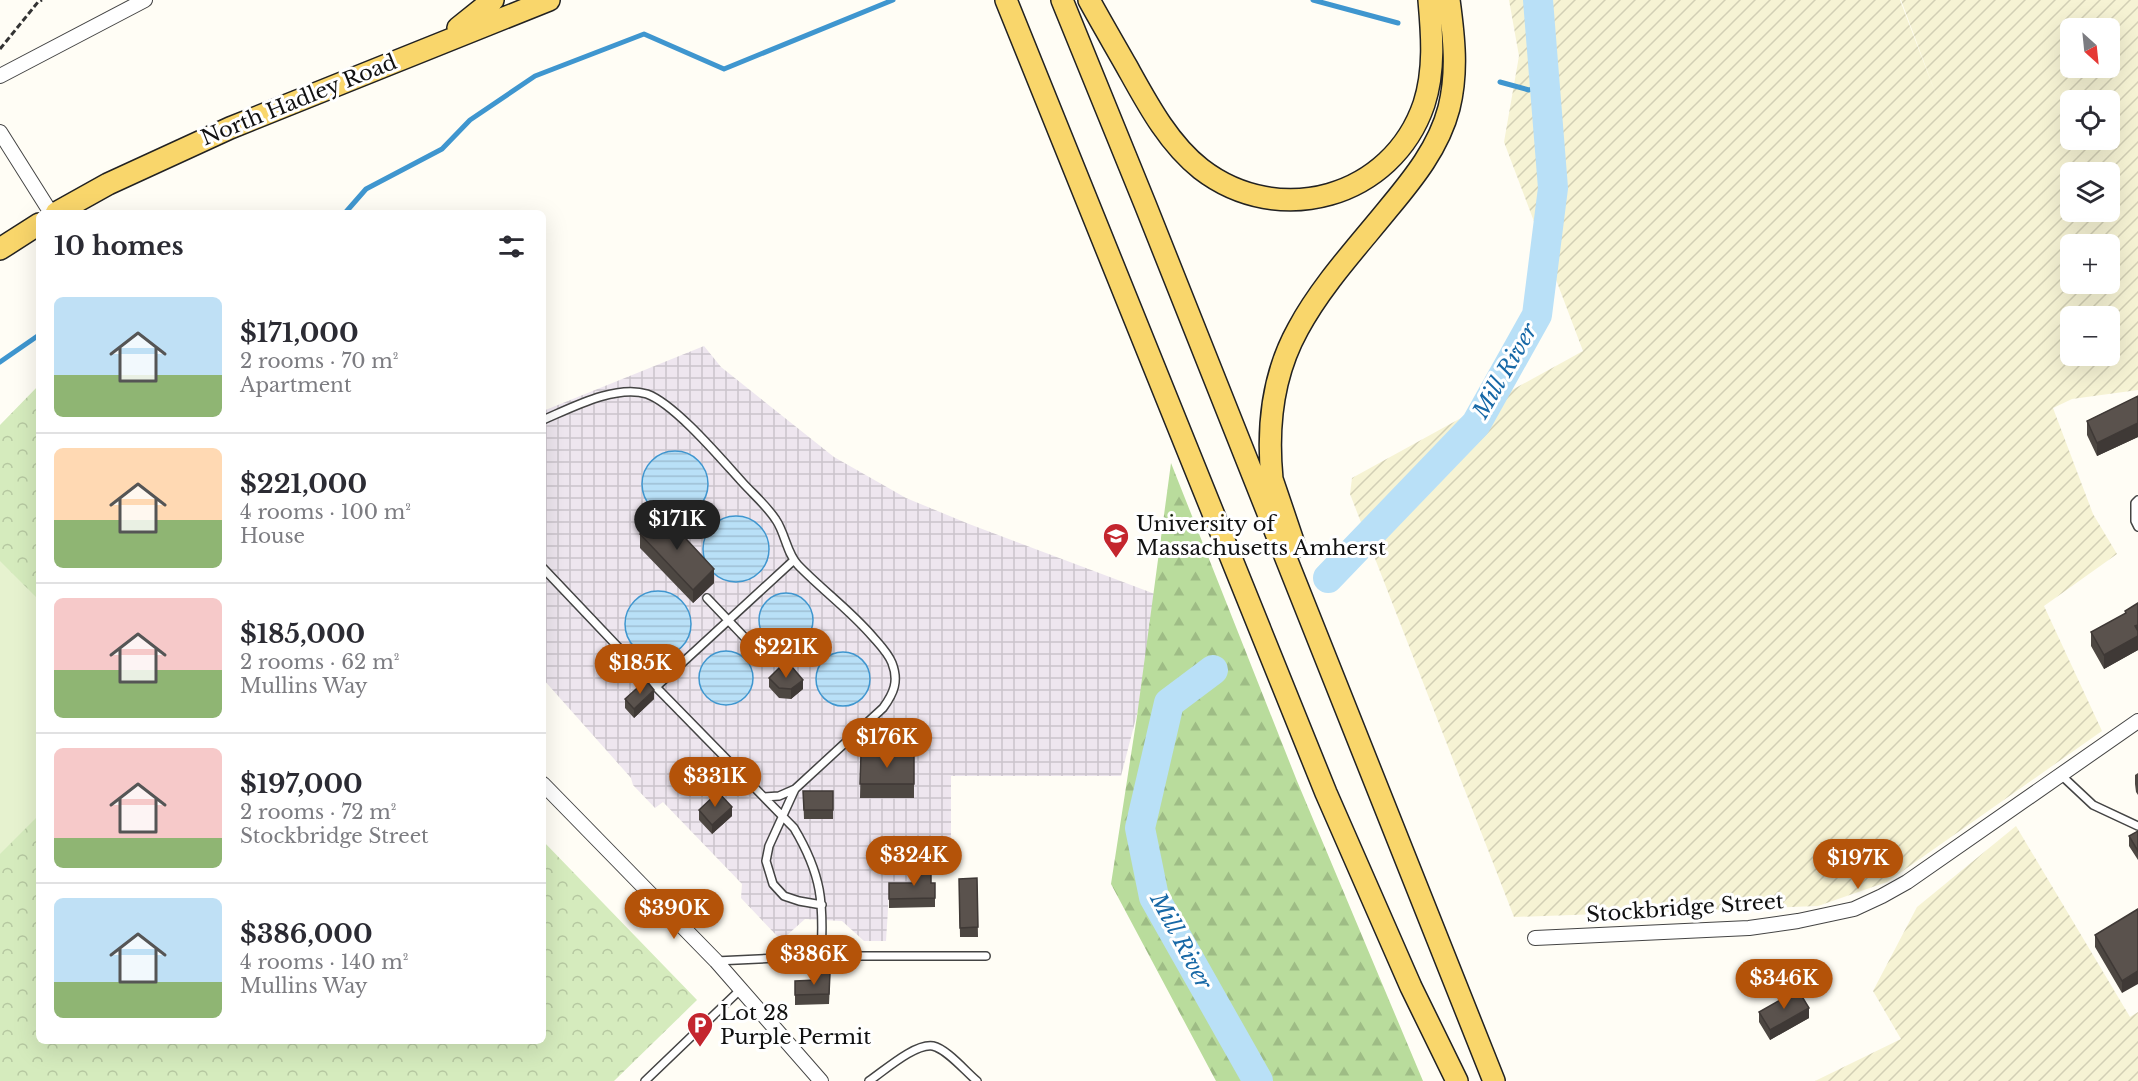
<!DOCTYPE html>
<meta charset="utf-8">
<style>
:root{--surface:#fff;--page:#f7f7f7;--text:#2b2b33;--muted:#7c7c81;--line:#e1e1e2;--accent:#b45309}
body{margin:0;font-family:"Libre Baskerville",serif;background:var(--page);color:var(--text);height:100vh;display:flex;flex-direction:column;font-size:22px;white-space:nowrap}
*{box-sizing:border-box;margin:0}
p{font-size:20px;color:var(--muted)}
.icon{flex:none;width:33px;height:33px;fill:none;stroke:currentColor;stroke-width:2;stroke-linecap:round;stroke-linejoin:round}
.map{position:relative;flex:1;overflow:hidden}
.side{position:absolute;left:36px;top:210px;width:510px;height:834px;display:flex;flex-direction:column;background:var(--surface);border-radius:9px;box-shadow:0 6px 24px #0002}
.side>*{flex:none}
.needle{width:39px;rotate:153deg}
.tools{position:absolute;left:2060px;top:18px;display:grid;gap:12px}
.tools a{display:grid;place-items:center;width:60px;height:60px;border-radius:9px;background:var(--surface);box-shadow:0 6px 24px #0002;font-size:30px}
.price{position:absolute;translate:-50% -51px;padding:0 14px;border-radius:21px;background:var(--accent);color:#fff;font-size:20px;line-height:39px;filter:drop-shadow(0 2px 3px #0008)}
.price::after{content:'';position:absolute;left:50%;top:36px;width:18px;height:14px;margin-left:-9px;background:inherit;clip-path:polygon(0 0,100% 0,50% 100%)}
.price.current{background:#222;color:#fff}
ul{padding:0;list-style:none}
li{display:flex;align-items:center;gap:18px;height:150px;padding:0 18px}
li+li{border-top:2px solid var(--line)}
li span{display:grid;place-items:center;flex:none;width:168px;height:120px;border-radius:9px;color:#555}
li>.icon{margin-inline-start:auto}
span .icon{width:72px;height:72px;fill:#fffc;stroke-width:1}
li b{font-size:26px}
h2{display:flex;justify-content:space-between;align-items:center;height:72px;padding:0 18px;font-size:26px}
.map>svg:first-child{display:block}
.industrial{fill:url(#industrial-grid)}
.farmland{fill:url(#farmland-furrows);fill-rule:evenodd}
.forest{fill:url(#forest-firs)}
.park{fill:url(#park-crowns)}
.pitch{fill:#e6f2cf}
.water{fill:url(#water-rules);stroke:#3f96cf;stroke-width:1.5}
.lines{fill:none;stroke-linecap:round;stroke-linejoin:round}
.stream{stroke:#3f96cf;stroke-width:5}
.river{stroke:#b9e0f7;stroke-width:30}
.service-casing{stroke:#444;stroke-width:10}
.minor-casing{stroke:#444;stroke-width:16}
.primary-casing{stroke:#222;stroke-width:24}
.path{stroke:#333;stroke-width:3;stroke-dasharray:6 3;stroke-linecap:butt}
.service{stroke:#fff;stroke-width:7}
.minor{stroke:#fff;stroke-width:14}
.primary{stroke:#f9d66b;stroke-width:21}
.wall{fill:#4d4742}
.shaded-wall{fill:#3f3936}
.building{fill:#5a524d;stroke:#3f3936;stroke-width:1.5}
.labels{text-anchor:middle;dominant-baseline:central;stroke-width:6;stroke-linejoin:round;paint-order:stroke}
.street-label{font-size:21px;fill:#111;stroke:#fff}
.poi-label{font-size:21px;fill:#111;stroke:#fff;text-anchor:start}
.water-label{font-size:22px;font-style:italic;fill:#1768a6;stroke:#fff}
</style>
<div class="map">
<svg width="2138" height="1081" viewBox="0 0 2138 1081">
<defs>
<pattern id="industrial-grid" width="8" height="8" patternUnits="userSpaceOnUse" patternTransform="scale(1.5)"><rect width="8" height="8" fill="#eee6ef"/><path d="M0 4h8M4 0v8" fill="none" stroke="#cbc4cc"/></pattern>
<pattern id="farmland-furrows" width="10" height="10" patternUnits="userSpaceOnUse" patternTransform="scale(1.5)"><rect width="10" height="10" fill="#f6f3d4"/><path d="M-1 1l2-2M0 10L10 0M9 11l2-2" fill="none" stroke="#d2cfb5"/></pattern>
<pattern id="forest-firs" width="22" height="20" patternUnits="userSpaceOnUse" patternTransform="scale(1.5)"><rect width="22" height="20" fill="#b9dc9c"/><path d="M5 1l3.5 6h-7zM16 11l3.5 6h-7z" fill="#9ebc85"/></pattern>
<pattern id="park-crowns" width="20" height="18" patternUnits="userSpaceOnUse" patternTransform="scale(1.5)"><rect width="20" height="18" fill="#d5ebbd"/><path d="M2 6a3 3 0 1 1 6 0M12 15a3 3 0 1 1 6 0" fill="none" stroke="#b6c8a1"/></pattern>
<pattern id="water-rules" width="6" height="5" patternUnits="userSpaceOnUse" patternTransform="scale(1.5)"><rect width="6" height="5" fill="#b9e0f7"/><path d="M0 2.5h6" fill="none" stroke="#9ebfd3"/></pattern>
</defs>
<rect width="100%" height="100%" fill="#fffdf5"/>
<path class="industrial" d="M704,346L721,367L834,457L906,498L969,524L1155,594L1144,687L1121,776H951V849L915,854V892L889,893L886,941H864L842,921L805,919L785,937L777,936L741,898L742,884L663,802L655,808L633,785L631,778L543,679V411Z"/>
<path class="farmland" d="M1509,0H1900L1938,100L1901,0H2138V390L2072,399L2053,408L2093,514L2117,554L2044,606L2102,731L1887,882L1818,906L1514,917L1350,494L1352,478L1583,351L1504,142L1519,56ZM2070,28H2109V68H2070ZM2070,100H2109V140H2070ZM2070,172H2109V212H2070ZM2070,244H2109V284H2070ZM2070,316H2109V356H2070Z
M2016,826L2130,1017L2138,1012V1081H1815L1901,1039L1873,991L1917,907Z"/>
<path class="forest" d="M1171,463L1297,781L1423,1081H1216L1111,884L1137,716Z"/>
<path class="park" d="M39,385V1041H543V841L697,1000L614,1081H0V425Z"/>
<path class="pitch" d="M0,561L39,600V815L0,854Z"/>
<path class="water" d="M642 484a33 33 0 1 1 66 0a33 33 0 1 1-66 0Z
M703 549a33 33 0 1 1 66 0a33 33 0 1 1-66 0Z
M625 624a33 33 0 1 1 66 0a33 33 0 1 1-66 0Z
M759 620a27 27 0 1 1 54 0a27 27 0 1 1-54 0Z
M699 678a27 27 0 1 1 54 0a27 27 0 1 1-54 0Z
M816 679a27 27 0 1 1 54 0a27 27 0 1 1-54 0Z"/>
<g class="lines">
<path class="stream" d="M1313,0L1398,23
M1500,82L1529,90L1545,84
M345,213L366,189L442,149L470,120L535,76L644,34L724,69L893,0
M0,362L39,335"/>
<path class="river" d="M1328,578L1476,424L1537,315L1553,188L1538,0
M1213,670L1169,703L1140,828L1154,897L1258,1081"/>
<g class="service-casing">
<path id="service" d="M543,420C571,408 616,384 647,394C675,404 722,460 743,483C754,495 767,506 776,520C785,533 787,554 798,565C822,590 850,610 873,637C880,645 888,653 892,663C899,681 894,693 883,708L795,789L769,846L766,861L773,884L784,896L799,901L822,905
M2138,500L2135,503V521L2138,527
M543,568L656,687L794,828C822,875 824,903 821,956
M707,598L768,662
M656,687L794,560
M2061,775L2093,805L2138,826
M764,797L779,796L795,789
M716,961L821,956H986
M645,1081L741,989
M869,1081C884,1071 915,1043 933,1046C947,1049 966,1072 977,1081"/>
</g>
<g class="minor-casing">
<path id="minor" d="M0,76L145,0
M0,132L51,213
M543,784L716,961L821,1081
M1535,938L1749,928L1798,921L1854,909L1882,896L1907,882L2138,721"/>
</g>
<g class="primary-casing">
<path id="primary" d="M1006,0L1326,793L1411,987L1457,1081
M1062,0L1145,204L1494,1081
M1089,0C1101,22 1114,44 1127,67C1147,103 1168,143 1201,169C1279,229 1392,198 1424,104C1435,70 1432,34 1429,0
M458,28L493,0
M56,213L108,184L230,128L549,0
M0,249L39,224
M1295,547L1272,479C1267,428 1273,374 1298,329C1321,286 1358,246 1388,209C1413,179 1439,147 1449,108C1458,72 1454,37 1449,0"/>
</g>
<path class="path" d="M0,49L38,2L42,0"/>
<use href="#service" class="service"/>
<use href="#minor" class="minor"/>
<use href="#primary" class="primary"/>
</g>
<path class="wall" d="M2138,396V437L2097,456L2087,435V421Z
M640,534L714,583L693,603L640,548Z
M2138,603V650L2104,669L2091,646V632L2125,614V611Z
M769,678L803,689L791,699L779,698L769,687Z
M625,699H654L634,718L625,708Z
M861,754L914,755V798H860Z
M2138,773V795L2136,792L2135,784V775Z
M803,791H833V819H804Z
M699,810L732,816L712,834L699,820Z
M2138,831V860L2129,846V836Z
M977,878L978,937H960L959,879Z
M889,883H935V907L889,908Z
M2138,909L2122,993L2095,947V935Z
M795,981L830,982L829,1004L795,1005Z
M1759,1012L1809,1018L1770,1040L1759,1022Z"/>
<path class="shaded-wall" d="M2138,423V437L2097,456V443Z
M714,569V583L693,603V590Z
M2138,625V650L2104,669V655Z
M803,680V689L791,699V689Z
M654,690V699L634,718V709Z
M732,807V816L712,834V825Z
M2138,971V984L2122,993V981Z
M1809,1008V1018L1770,1040V1030Z"/>
<path class="building" d="M2138,396V423L2097,443L2087,421Z
M662,513L714,569L693,590L640,534Z
M2138,603V625L2135,626L2138,631V636L2104,655L2091,632L2126,613L2125,611Z
M792,667L803,680L791,689L779,688L769,678L779,668L784,673Z
M646,680L654,690L634,709L625,699Z
M861,754L914,755V784H860Z
M803,791H833V810H804Z
M718,792L732,807L712,825L699,810Z
M2138,831V851L2129,836Z
M915,869H931V883H935V898L889,899V883H915Z
M977,878L978,927L960,928L959,879Z
M2138,909V971L2122,981L2095,935Z
M816,973H830L829,994L795,995V981L816,980Z
M1798,990L1809,1008L1770,1030L1759,1012Z"/>
<defs>
<g id="university-pin" transform="scale(1.35)"><path d="M0 17L-7.5 6A9.5 9.5 0 1 1 7.5 6Z" fill="#c4262e" stroke="#fff"/><path d="M0-5L7-2L0 1L-7-2ZM-4 1L0 2.5L4 1V4Q0 6-4 4Z" fill="#fff"/></g>
<g id="parking-pin" transform="scale(1.35)"><path d="M0 17L-7.5 6A9.5 9.5 0 1 1 7.5 6Z" fill="#c4262e" stroke="#fff"/><path d="M-3.5-5.5H1a3.5 3.5 0 0 1 0 7H-1V5.5H-3.5ZM-1-3.4V-.6H.8a1.4 1.4 0 0 0 0-2.8Z" fill="#fff"/></g>
</defs>
<g fill-rule="evenodd">
<use href="#university-pin" x="1116" y="536"/>
<use href="#parking-pin" x="700" y="1025"/>
</g>
<g class="labels">
<g class="street-label">
<text transform="translate(299 100) rotate(-22)">North Hadley Road</text>
<text transform="translate(1685 908) rotate(-4)">Stockbridge Street</text>
</g>
<g class="poi-label">
<text x="1136" y="524">University of<tspan x="1136" dy="24">Massachusetts Amherst</tspan></text>
<text x="720" y="1013">Lot 28<tspan x="720" dy="24">Purple Permit</tspan></text>
</g>
<g class="water-label">
<text transform="translate(1505 371) rotate(-60)">Mill River</text>
<text transform="translate(1181 941) rotate(62)">Mill River</text>
</g>
</g>
</svg>
<div class="tools">
<a><svg class="needle" viewBox="-14 -14 28 28"><path d="M0-13l5 13h-10z" fill="#e53935"/><path d="M0 13l5-13h-10z" fill="#7c7c81"/></svg></a>
<a><svg class="icon" aria-label="locate" viewBox="0 0 24 24"><circle cx="12" cy="12" r="6"/><path d="M12 2v4M12 18v4M2 12h4M18 12h4"/></svg></a>
<a><svg class="icon" aria-label="layers" viewBox="0 0 24 24"><path d="M12 4l9 5-9 5-9-5zM3 14l9 5 9-5"/></svg></a>
<a>+</a>
<a>−</a>
</div>
<b class="price current" style="left:677px;top:551px">$171K</b>
<b class="price" style="left:786px;top:679px">$221K</b>
<b class="price" style="left:640px;top:695px">$185K</b>
<b class="price" style="left:887px;top:769px">$176K</b>
<b class="price" style="left:715px;top:808px">$331K</b>
<b class="price" style="left:914px;top:887px">$324K</b>
<b class="price" style="left:1858px;top:890px">$197K</b>
<b class="price" style="left:674px;top:940px">$390K</b>
<b class="price" style="left:814px;top:986px">$386K</b>
<b class="price" style="left:1784px;top:1010px">$346K</b>
<section class="side">
<h2>10 homes<svg class="icon" aria-label="filters" viewBox="0 0 24 24"><path d="M4 7h16M4 17h16"/><circle cx="9" cy="7" r="2"/><circle cx="15" cy="17" r="2"/></svg></h2>
<ul>
<li><span style="background:linear-gradient(#bfe0f5 65%,#8fb573 0)"><svg class="icon" aria-label="home" viewBox="0 0 24 24"><path d="M3 11l9-7 9 7M6 9v11h12V9"/></svg></span><div><b>$171,000</b><p>2 rooms · 70 m²</p><p>Apartment</p></div></li>
<li><span style="background:linear-gradient(#ffd9b3 60%,#8fb573 0)"><svg class="icon" aria-label="home" viewBox="0 0 24 24"><path d="M3 11l9-7 9 7M6 9v11h12V9"/></svg></span><div><b>$221,000</b><p>4 rooms · 100 m²</p><p>House</p></div></li>
<li><span style="background:linear-gradient(#f6c9c9 60%,#8fb573 0)"><svg class="icon" aria-label="home" viewBox="0 0 24 24"><path d="M3 11l9-7 9 7M6 9v11h12V9"/></svg></span><div><b>$185,000</b><p>2 rooms · 62 m²</p><p>Mullins Way</p></div></li>
<li><span style="background:linear-gradient(#f6c9c9 75%,#8fb573 0)"><svg class="icon" aria-label="home" viewBox="0 0 24 24"><path d="M3 11l9-7 9 7M6 9v11h12V9"/></svg></span><div><b>$197,000</b><p>2 rooms · 72 m²</p><p>Stockbridge Street</p></div></li>
<li><span style="background:linear-gradient(#bfe0f5 70%,#8fb573 0)"><svg class="icon" aria-label="home" viewBox="0 0 24 24"><path d="M3 11l9-7 9 7M6 9v11h12V9"/></svg></span><div><b>$386,000</b><p>4 rooms · 140 m²</p><p>Mullins Way</p></div></li>
</ul>
</section>
</div>
